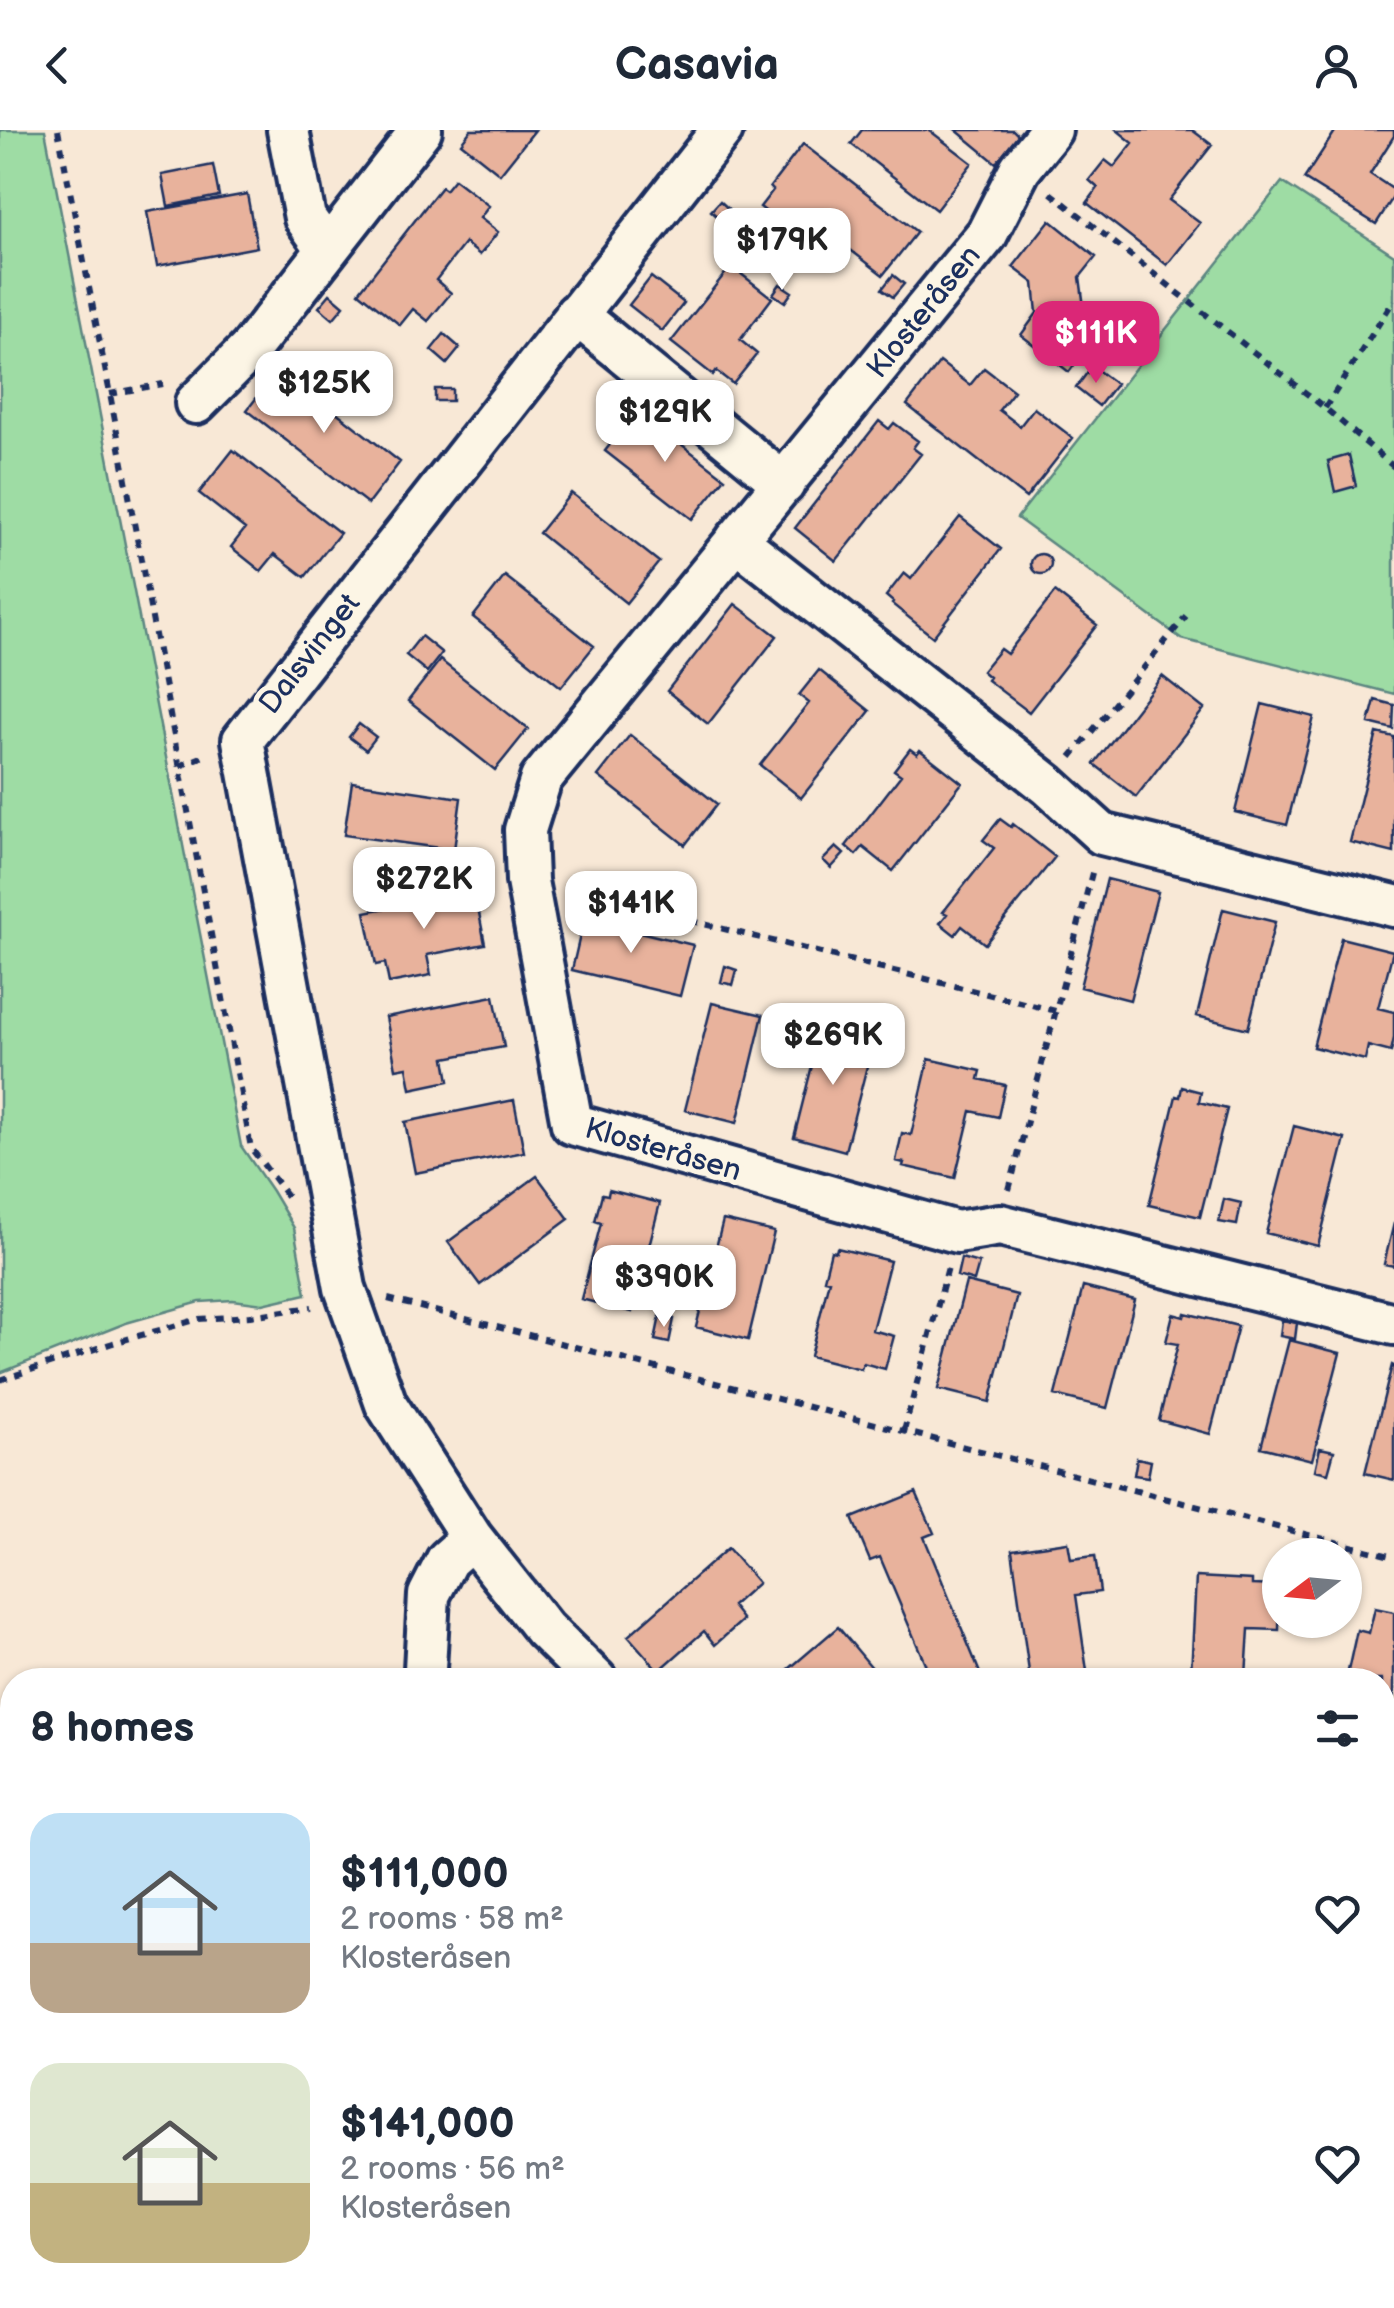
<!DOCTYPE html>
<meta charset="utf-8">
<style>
:root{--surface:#fff;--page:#f6f6f7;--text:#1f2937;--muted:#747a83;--accent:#db2777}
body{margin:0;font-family:"Balsamiq Sans",sans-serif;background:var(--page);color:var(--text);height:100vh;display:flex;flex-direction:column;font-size:38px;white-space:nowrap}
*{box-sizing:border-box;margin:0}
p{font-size:32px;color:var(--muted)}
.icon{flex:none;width:55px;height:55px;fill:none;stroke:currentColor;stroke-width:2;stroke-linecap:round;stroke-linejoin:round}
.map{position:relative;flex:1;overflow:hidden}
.details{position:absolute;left:0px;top:1538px;width:1395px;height:642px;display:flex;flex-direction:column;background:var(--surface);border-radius:40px 40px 0 0;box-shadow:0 2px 8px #0004}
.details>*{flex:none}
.needle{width:65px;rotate:254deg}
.controls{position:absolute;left:1262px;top:1408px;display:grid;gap:20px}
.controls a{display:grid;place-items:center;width:100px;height:100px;border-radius:50%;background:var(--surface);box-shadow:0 2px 8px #0004;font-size:50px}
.price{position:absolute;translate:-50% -85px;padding:0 22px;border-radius:20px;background:#fff;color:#222;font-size:32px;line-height:65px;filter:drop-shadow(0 2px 5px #0008)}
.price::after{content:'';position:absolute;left:50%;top:60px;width:30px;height:22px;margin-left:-15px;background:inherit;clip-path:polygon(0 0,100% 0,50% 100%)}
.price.selected{background:var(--accent);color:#fff}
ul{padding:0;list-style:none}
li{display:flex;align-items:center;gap:30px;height:250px;padding:0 30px}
li span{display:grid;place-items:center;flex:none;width:280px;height:200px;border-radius:30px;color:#555}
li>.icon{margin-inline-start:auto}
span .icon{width:120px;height:120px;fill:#fffc;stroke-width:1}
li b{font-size:42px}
h2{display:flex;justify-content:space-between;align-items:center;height:120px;padding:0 30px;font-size:42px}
header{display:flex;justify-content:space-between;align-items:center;height:130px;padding:0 30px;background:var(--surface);font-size:45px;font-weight:600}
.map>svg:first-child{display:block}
.green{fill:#9edca4;stroke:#5c8681;stroke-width:2.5}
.building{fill:#e8b29c;stroke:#1b2f5e;stroke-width:2.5}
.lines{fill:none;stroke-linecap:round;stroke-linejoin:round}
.street-casing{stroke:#1b2f5e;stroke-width:48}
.path{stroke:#1b2f5e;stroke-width:6;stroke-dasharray:8 8;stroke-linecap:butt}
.street{stroke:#fcf5e5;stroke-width:40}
.labels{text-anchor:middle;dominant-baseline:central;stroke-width:10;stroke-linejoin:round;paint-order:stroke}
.street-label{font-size:30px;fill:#1b2f5e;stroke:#fcf5e5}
</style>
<header><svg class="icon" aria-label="back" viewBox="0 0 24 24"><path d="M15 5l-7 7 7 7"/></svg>Casavia<svg class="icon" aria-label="person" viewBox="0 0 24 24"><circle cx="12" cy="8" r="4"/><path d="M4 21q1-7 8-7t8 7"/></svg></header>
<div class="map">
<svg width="1394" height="2178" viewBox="0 0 1394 2178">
<rect width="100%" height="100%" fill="#f8e8d6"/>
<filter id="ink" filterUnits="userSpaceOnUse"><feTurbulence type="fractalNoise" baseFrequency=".01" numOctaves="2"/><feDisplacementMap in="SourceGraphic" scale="20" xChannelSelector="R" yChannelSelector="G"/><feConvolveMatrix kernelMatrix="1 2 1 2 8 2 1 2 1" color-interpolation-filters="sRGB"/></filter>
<g filter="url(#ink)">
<path class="green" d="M0,0H45L241,1016L272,1061L294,1098L306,1164L263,1174L233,1170L200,1172L126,1193L0,1243Z
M1282,52L1394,125V564L1182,509L1017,388Z"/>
<path class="building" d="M471,0H535L500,44L461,13Z
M862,0H929L972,33L936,80L851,14Z
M956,0H1013L1018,5L996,33Z
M1117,0H1192L1212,15L1169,70L1200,93L1167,135L1087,73L1098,58L1089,50L1105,30L1114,37L1133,13Z
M1336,0H1394V6L1370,44L1394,60V66L1376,94L1304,49Z
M803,14L917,102L883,145L822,98L809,115L760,77L773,60L770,57Z
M213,35L219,66L168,76L162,45Z
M454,49L489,76L480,88L498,102L480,125L465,113L436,150L451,163L428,191L413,179L400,195L359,162L441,57L445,60Z
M247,64L257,117L157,136L147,82Z
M720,71L734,84L726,94L711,81Z
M1050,90L1096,127L1080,147L1084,177L1105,194L1069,242L1021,205L1037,183L1034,153L1013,137Z
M731,136L772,168L740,210L757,224L733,254L716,241L713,245L671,212Z
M893,145L904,154L893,167L882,159Z
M651,147L684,173L662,201L629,175Z
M780,154L792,162L785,172L773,164Z
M330,164L344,176L333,189L319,177Z
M444,204L460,218L447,234L431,220Z
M940,232L970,255L984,238L1014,261L999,280L1020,296L1034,278L1073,308L1026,368L907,275Z
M1092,236L1116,254L1099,276L1076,258Z
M280,238L400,332L368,374L247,280Z
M435,259H452V271H435Z
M637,280L725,348L692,389L605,321Z
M879,291L889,299L894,293L918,311L913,318L921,324L836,431L795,398Z
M233,320L340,403L305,447L275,424L261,441L231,417L245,399L199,363Z
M1349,325L1356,356L1335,362L1328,331Z
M571,363L659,432L626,473L539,403Z
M960,387L1001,419L933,507L892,474L893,472L886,466L904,443L911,449Z
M1031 434a10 10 0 1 1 20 0a10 10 0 1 1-20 0Z
M505,446L594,516L561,557L473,487Z
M1055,462L1097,495L1029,582L987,550L989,547L982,541L1000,519L1007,524Z
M735,474L777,506L708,594L667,561Z
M421,506L442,523L427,542L406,525Z
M440,530L528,599L495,640L408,571Z
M819,540L870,581L801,668L760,635L809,573L799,565Z
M1162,546L1204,579L1136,667L1094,634Z
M1375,570L1394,575L1393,599L1369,593Z
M1262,574L1314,587L1287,695L1235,682Z
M359,594L376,607L366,620L349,607Z
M1377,603L1394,607V723L1350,712Z
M630,605L717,674L685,715L598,646Z
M910,619L917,624L920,620L962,653L893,741L863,717L856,725L846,716L901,645L894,640Z
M352,652L461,668L454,720L344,705Z
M1000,689L1011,697L1013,694L1055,727L985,814L962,796L955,805L940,793L947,784L943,782L994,718L983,710Z
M836,717L844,724L831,738L823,730Z
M1107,749L1158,762L1130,870L1080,857Z
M468,756L470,763L475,762L485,814L427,825L431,845L389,853L385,833L376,835L365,782L444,767L442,761Z
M1223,779L1275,792L1248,899L1197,886Z
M589,781L617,788L615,796L693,815L680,866L572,840L584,788L587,789Z
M1341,808L1393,821L1378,878L1394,882V908L1391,922L1368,916L1365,930L1313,917Z
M725,836L737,840L733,855L721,852Z
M494,866L504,917L445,928L449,951L411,959L407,937L396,939L386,887Z
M712,873L763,885L737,993L685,980Z
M829,891L847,896L844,906L873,913L845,1021L794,1007L821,900L827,901Z
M929,929L981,941L979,949L1005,955L998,987L971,981L955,1048L903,1036L904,1033L896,1031L902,1003L911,1005Z
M1182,957L1201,962L1199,972L1227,979L1200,1087L1149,1075L1176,966L1180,967Z
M514,970L524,1022L415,1043L405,992Z
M1294,996L1345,1009L1318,1116L1266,1103Z
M537,1046L569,1089L480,1155L448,1112Z
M609,1060L660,1073L632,1182L581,1169L601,1093L595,1091L602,1064L608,1065Z
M1224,1069L1241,1073L1237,1095L1219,1092Z
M723,1090L774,1102L748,1210L696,1197Z
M1394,1093V1136L1384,1134Z
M837,1118L890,1131L872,1200L894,1206L885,1239L863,1233L861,1239L810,1226L829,1150L824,1149L831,1121L836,1122Z
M961,1128L979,1133L974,1151L957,1146Z
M966,1152L1017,1165L990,1272L938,1259Z
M1083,1157L1135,1170L1107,1278L1055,1265Z
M1185,1183L1238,1196L1210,1304L1159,1290L1178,1214L1166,1212L1173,1184L1184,1187Z
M660,1186L674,1189L669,1213L655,1210Z
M1282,1190L1297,1193L1295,1209L1280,1206Z
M1289,1210L1340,1223L1312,1330L1261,1317Z
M1392,1235L1394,1236V1350L1365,1343Z
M1320,1318L1334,1321L1328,1343L1315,1340Z
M1137,1328L1151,1331L1148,1347L1134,1345Z
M916,1362L934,1403L924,1407L980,1543L964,1550H932L880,1427L870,1431L852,1388Z
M1068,1412L1071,1429L1095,1426L1100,1462L1076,1465L1087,1541L1030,1549L1012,1420Z
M728,1418L758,1453L732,1476L743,1490L715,1515L704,1501L659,1541L628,1506Z
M1196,1447L1252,1450V1455L1280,1456L1279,1500L1249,1499L1246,1546L1191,1543Z
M1375,1478L1394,1482V1566L1382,1564V1550H1346L1357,1500L1369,1503Z
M838,1497L874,1540L862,1550H776Z
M601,2168H652L653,2171L671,2168L673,2178H603Z
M751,2168H821L823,2178H753Z
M1041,2168H1096L1098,2178H1043Z"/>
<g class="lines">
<g class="street-casing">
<path id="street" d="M288,0L305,88L327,119
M1051,0L1020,39L987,104L541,649L525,700L527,751L572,994L957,1102L1000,1095L1394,1194
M576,184L784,354
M196,273L250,219L421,0
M736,410L1048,655L1102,704L1394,776
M427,1550L425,1539L429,1465L447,1430L472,1408
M596,1550L544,1499L472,1408L386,1274L345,1158L243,610L722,0
M1382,1635L1394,1640
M546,2168L548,2178
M989,2168L992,2178"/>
</g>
<path class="path" d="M58,0L110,264L251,1018L287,1066
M1051,63L1325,278L1394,337
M110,264L163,254
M1325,278L1394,170
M1071,627L1186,486
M180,636L206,625
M566,760L1056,881
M1009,1060L1093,739
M388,1169L1394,1427
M0,1250L113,1213L199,1189L250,1186L312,1177
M904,1301L948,1137"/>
<use href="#street" class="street"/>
</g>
</g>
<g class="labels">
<g class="street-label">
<text transform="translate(924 182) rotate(-51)">Klosteråsen</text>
<text transform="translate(310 524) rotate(-52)">Dalsvinget</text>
<text transform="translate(663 1020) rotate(16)">Klosteråsen</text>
</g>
</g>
</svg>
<div class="controls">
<a><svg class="needle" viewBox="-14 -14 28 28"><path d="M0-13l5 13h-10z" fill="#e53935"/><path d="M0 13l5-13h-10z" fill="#747a83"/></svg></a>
</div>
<b class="price" style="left:782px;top:163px">$179K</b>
<b class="price selected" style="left:1096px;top:256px">$111K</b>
<b class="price" style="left:324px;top:306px">$125K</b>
<b class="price" style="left:665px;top:335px">$129K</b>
<b class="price" style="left:424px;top:802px">$272K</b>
<b class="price" style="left:631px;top:826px">$141K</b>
<b class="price" style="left:833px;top:958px">$269K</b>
<b class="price" style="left:664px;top:1200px">$390K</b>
<section class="details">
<h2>8 homes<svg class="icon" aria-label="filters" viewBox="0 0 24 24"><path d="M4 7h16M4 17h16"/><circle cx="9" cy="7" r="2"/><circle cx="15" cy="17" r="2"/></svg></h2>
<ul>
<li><span style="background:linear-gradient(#bfe0f5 65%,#b9a48a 0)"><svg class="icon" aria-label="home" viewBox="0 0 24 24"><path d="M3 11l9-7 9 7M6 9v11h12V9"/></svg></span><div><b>$111,000</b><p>2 rooms · 58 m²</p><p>Klosteråsen</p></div><svg class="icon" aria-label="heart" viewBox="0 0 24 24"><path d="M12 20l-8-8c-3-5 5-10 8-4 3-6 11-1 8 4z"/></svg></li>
<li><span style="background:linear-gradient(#dfe7d0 60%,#c2b280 0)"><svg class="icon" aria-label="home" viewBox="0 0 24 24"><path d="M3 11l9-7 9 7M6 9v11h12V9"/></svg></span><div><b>$141,000</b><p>2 rooms · 56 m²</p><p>Klosteråsen</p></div><svg class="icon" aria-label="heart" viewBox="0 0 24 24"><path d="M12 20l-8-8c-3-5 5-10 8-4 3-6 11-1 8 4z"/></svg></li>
</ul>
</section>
</div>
